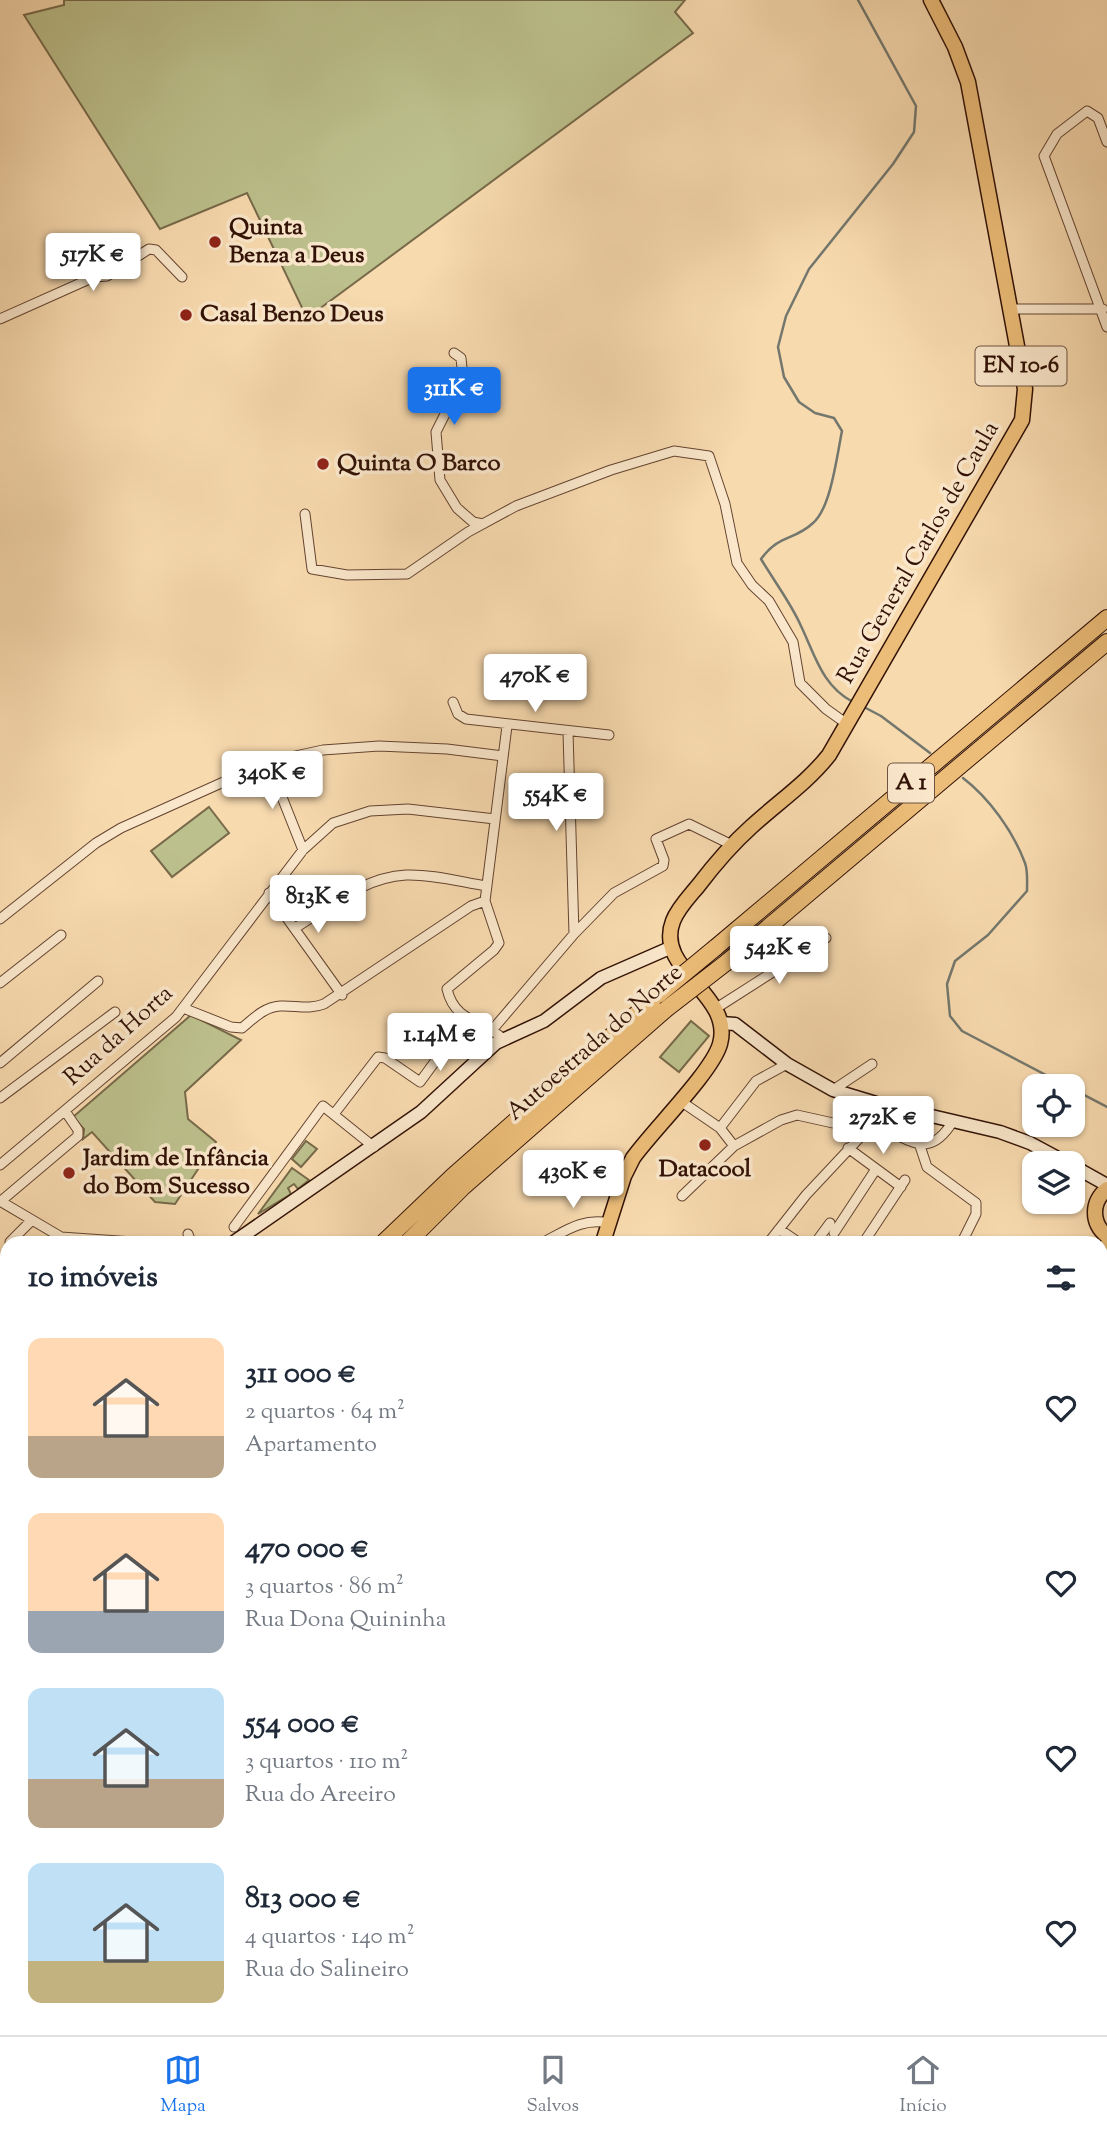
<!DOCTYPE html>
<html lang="pt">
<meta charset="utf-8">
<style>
:root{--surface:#fff;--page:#f6f6f7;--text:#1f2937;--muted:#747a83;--line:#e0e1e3;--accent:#1a73e8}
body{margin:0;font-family:"Sorts Mill Goudy",serif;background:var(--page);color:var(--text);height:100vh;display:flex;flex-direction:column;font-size:26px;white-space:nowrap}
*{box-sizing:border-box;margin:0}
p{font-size:23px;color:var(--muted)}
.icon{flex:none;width:38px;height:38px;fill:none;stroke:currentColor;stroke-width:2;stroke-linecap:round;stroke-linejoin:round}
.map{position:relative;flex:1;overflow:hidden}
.side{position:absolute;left:0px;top:1236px;width:1108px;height:800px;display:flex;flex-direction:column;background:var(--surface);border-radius:21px 21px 0 0;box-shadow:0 2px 5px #0004}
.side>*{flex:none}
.buttons{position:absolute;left:1022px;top:1074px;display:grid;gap:14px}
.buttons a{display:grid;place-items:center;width:63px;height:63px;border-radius:14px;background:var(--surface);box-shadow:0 2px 5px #0004;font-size:35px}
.price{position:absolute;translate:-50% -60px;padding:0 16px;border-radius:7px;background:#fff;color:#222;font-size:23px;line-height:46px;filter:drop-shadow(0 2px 4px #0008)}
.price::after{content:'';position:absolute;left:50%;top:42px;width:21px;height:16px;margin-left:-10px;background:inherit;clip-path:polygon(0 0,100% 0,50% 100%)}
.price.current{background:var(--accent);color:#fff}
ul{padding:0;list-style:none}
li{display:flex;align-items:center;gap:21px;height:175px;padding:0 28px}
li span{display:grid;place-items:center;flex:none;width:196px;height:140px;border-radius:14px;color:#555}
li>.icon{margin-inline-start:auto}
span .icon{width:84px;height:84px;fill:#fffc;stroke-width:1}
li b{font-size:30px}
h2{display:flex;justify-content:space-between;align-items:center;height:84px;padding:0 28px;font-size:30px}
.tabs{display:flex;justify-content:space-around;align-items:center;height:98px;border-top:2px solid var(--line);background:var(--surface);font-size:19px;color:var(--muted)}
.tabs a{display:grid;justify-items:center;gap:4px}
.tabs .current{color:var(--accent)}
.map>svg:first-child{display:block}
.green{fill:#bcc08c;stroke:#776949;stroke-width:2}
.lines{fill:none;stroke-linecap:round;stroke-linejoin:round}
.stream{stroke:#73776d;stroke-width:2.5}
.street-casing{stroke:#644430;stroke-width:11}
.secondary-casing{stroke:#321206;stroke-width:15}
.primary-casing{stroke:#321206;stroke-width:17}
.highway-casing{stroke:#321206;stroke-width:18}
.street{stroke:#fae7cb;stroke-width:9}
.secondary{stroke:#fae7cb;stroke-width:12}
.primary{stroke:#ecbd78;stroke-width:14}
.highway{stroke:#ecbd78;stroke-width:16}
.highway-bridge-casing{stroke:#321206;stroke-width:18;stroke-linecap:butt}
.highway-bridge{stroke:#ecbd78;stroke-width:16}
.poi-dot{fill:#8f2418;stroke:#fae7cb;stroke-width:2.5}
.labels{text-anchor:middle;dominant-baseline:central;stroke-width:7;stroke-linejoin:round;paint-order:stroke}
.shield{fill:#fae7cb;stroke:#6e5241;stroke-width:2}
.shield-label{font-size:23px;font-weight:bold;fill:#321206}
.poi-label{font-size:24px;font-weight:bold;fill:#321206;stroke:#fae7cb;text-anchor:start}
.street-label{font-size:24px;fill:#321206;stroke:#fae7cb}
</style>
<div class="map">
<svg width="1107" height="2035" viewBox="0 0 1107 2035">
<rect width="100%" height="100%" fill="#f8daaf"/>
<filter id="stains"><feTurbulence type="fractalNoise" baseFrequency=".00286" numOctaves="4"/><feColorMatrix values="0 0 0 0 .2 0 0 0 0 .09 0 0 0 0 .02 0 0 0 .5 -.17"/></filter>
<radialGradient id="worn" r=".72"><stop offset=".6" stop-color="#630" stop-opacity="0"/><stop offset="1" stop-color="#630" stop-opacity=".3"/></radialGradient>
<path class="green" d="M64,0H685L675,12L693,33L307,318L247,193L160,229L24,15L64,5Z
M209,807L229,833L172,877L151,851Z
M191,1015L241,1040L185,1092L188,1119L216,1142L175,1204L155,1202L92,1132L83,1139L84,1129L73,1117Z
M691,1021L709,1036L679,1072L660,1057Z
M306,1141L317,1149L301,1167L292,1159Z
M292,1168L309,1180L298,1189L294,1184L288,1188L291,1194L258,1214Z
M1101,1926L1107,1932V2035H920L923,2028H1101Z
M315,2028H388L384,2035H315Z"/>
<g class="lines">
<path class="stream" d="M853,702C822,686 815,655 801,626C791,603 774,581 761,559C779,534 794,541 813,523C831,508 837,455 842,431L834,418L815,413L799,402L784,377L778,347L786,316L809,269L893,164L914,132L916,106L858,0
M862,706L881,716L930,753
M963,778C989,798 1013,831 1025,863C1028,871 1027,882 1027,891L988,935L955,961L947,984L950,1016L962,1031L1107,1107
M0,1900L7,1897"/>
<g class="street-casing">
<path id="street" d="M1107,142L1098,118L1087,111L1057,134L1044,156L1107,327
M1011,309H1103
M0,319L94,277L107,276L149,249L156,250L182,277
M454,353L461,358L463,378L436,432L440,480L457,508L473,522L483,524
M305,514L312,569L347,575L407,574L468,532L516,506L611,470L674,451L709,456L725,504L737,563L752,585L769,601L793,642L800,683L826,709L847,724
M453,702L458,714L466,719L609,735
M568,732L574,934
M268,762L303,850
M269,893L342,995
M0,919L96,843L121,828L268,762L323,750L379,746L447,749L503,756
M295,928C329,907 364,877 406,875C432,874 461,882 487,886
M0,983L61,935
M183,1008L231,1027L242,1028C253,1019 264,1007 280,1006C295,1005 309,1010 324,1004L471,906L485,901
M715,1009L826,938
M493,1029L574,934L614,893L663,866L664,860L656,839L689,824L732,845
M503,1039C485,1020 455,1024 447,989L494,950L499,943L485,901L507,726
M0,1063L98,981
M833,1090L872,1064
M0,1098L115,1012
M679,1100L720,1128L734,1146
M334,1114L378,1057L385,1058L420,1082L439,1056
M720,1128L756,1081L787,1064
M919,1143L927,1167L976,1203V1214L962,1242
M848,1148L901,1187
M0,1165L176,1017L303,850L333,823L370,811L408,809L495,819
M682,1196L734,1146L781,1120L797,1115L833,1123
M0,1201L61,1237L133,1242
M1,1201L78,1136V1130L65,1111
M234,1227L323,1106L374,1147
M779,1229L798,1242
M834,1233L876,1169
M188,1234L191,1242
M10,1242L32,1220
M544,1242C567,1230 583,1218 609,1223
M769,1242L806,1195L865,1132C897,1118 922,1173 953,1121
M816,1242L830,1223
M864,1242L905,1180
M0,1290L7,1284
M0,1331L7,1327
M0,1516L7,1531
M1101,1603L1107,1609
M0,1608L7,1607
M0,1682L7,1674
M649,2028L658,2035
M778,2028L781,2035
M835,2028L839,2035
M49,2035L55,2028
M243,2035L249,2028
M310,2035L311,2028
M391,2035L395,2028
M435,2035L448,2028
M719,2035L721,2028
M916,2035L917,2028"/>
</g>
<g class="secondary-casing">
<path id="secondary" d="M721,1023L735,1024L787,1064L833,1090L876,1103L1000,1132L1030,1143L1069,1164
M1073,1166L1107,1185
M234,1242L421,1112L496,1043L544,1021L601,978L672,947
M0,1405L7,1376
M0,1451L7,1444
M545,2035L547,2028"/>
</g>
<g class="primary-casing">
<path id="primary" d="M1107,1189C1091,1202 1091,1223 1107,1236
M603,1242L624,1176L633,1158C653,1130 712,1072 720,1044C734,994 654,970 673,921C678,908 689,897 698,886C714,865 731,845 751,827C777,803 807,783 829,755L1022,420L1025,389L968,82L955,47L931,0
M1101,1250L1107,1246
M756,2035L759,2028"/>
</g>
<g class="highway-casing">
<path id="highway" d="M715,948L1107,618
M727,962L1107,642
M384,1242L453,1176L658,995
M408,1242L463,1187L665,1010
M0,1828L7,1814
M0,1869L7,1854"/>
</g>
<use href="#street" class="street"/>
<use href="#secondary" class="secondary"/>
<use href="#primary" class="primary"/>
<use href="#highway" class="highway"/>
<g class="highway-bridge-casing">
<path id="highway-bridge" d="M658,995L715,948
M665,1010L727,962"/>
</g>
<use href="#highway-bridge" class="highway-bridge"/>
</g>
<g class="poi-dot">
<circle cx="215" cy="242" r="7"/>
<circle cx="186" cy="315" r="7"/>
<circle cx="323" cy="464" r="7"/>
<circle cx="705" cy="1145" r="7"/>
<circle cx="69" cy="1173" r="7"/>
</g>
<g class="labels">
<g class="shield">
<rect x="975.5" y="346.5" width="91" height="39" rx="5"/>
<rect x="888" y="763.5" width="46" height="39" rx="5"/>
</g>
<g class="shield-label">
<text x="1021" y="366">EN 10-6</text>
<text x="911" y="783">A 1</text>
</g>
<g class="poi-label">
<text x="229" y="228">Quinta<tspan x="229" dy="28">Benza a Deus</tspan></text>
<text x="200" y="315">Casal Benzo Deus</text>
<text x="337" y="464">Quinta O Barco</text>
<text x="83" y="1159">Jardim de Infância<tspan x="83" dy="28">do Bom Sucesso</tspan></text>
<text x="705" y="1170" text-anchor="middle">Datacool</text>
</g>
<g class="street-label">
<text transform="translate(919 553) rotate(-60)">Rua General Carlos de Caula</text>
<text transform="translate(119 1036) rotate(-42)">Rua da Horta</text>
<text transform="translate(595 1043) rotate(-41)">Autoestrada do Norte</text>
</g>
</g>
<rect width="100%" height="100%" filter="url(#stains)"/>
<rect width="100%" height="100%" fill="url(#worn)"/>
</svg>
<div class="buttons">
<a><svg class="icon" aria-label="locate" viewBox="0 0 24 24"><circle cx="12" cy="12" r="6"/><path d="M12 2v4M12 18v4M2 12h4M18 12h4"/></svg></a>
<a><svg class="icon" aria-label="layers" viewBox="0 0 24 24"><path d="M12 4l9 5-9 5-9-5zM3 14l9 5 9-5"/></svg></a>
</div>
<b class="price" style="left:93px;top:293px">517K €</b>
<b class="price current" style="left:454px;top:427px">311K €</b>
<b class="price" style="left:535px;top:714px">470K €</b>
<b class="price" style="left:272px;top:811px">340K €</b>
<b class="price" style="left:556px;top:833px">554K €</b>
<b class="price" style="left:318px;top:935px">813K €</b>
<b class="price" style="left:779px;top:986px">542K €</b>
<b class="price" style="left:440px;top:1073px">1.14M €</b>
<b class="price" style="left:883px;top:1156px">272K €</b>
<b class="price" style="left:573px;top:1210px">430K €</b>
<section class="side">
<h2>10 imóveis<svg class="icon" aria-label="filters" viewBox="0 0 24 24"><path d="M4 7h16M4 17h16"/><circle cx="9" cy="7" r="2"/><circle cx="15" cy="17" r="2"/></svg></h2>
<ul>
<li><span style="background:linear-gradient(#ffd9b3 70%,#b9a48a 0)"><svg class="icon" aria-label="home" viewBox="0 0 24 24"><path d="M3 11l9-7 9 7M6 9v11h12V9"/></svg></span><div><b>311 000 €</b><p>2 quartos · 64 m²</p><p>Apartamento</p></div><svg class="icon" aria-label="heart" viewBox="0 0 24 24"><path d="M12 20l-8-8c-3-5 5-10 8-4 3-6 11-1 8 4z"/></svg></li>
<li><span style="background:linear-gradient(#ffd9b3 70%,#9aa5b1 0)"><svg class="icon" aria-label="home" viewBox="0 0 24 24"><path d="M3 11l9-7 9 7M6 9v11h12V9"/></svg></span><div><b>470 000 €</b><p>3 quartos · 86 m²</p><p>Rua Dona Quininha</p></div><svg class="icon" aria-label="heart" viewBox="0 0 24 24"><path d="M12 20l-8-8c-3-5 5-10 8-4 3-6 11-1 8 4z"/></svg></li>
<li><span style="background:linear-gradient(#bfe0f5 65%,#b9a48a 0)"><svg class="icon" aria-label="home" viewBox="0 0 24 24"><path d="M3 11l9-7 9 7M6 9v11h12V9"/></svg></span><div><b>554 000 €</b><p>3 quartos · 110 m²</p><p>Rua do Areeiro</p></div><svg class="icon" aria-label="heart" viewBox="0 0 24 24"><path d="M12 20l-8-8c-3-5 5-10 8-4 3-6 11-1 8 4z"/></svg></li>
<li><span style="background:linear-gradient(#bfe0f5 70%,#c2b280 0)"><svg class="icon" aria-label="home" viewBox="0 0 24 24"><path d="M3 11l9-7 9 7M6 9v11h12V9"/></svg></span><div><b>813 000 €</b><p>4 quartos · 140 m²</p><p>Rua do Salineiro</p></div><svg class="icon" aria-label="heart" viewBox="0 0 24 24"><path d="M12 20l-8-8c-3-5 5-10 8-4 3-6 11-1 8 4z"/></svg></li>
</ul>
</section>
</div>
<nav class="tabs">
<a class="current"><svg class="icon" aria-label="map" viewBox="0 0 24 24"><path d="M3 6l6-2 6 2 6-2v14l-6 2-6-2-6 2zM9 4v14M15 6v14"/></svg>Mapa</a>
<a><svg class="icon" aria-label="saved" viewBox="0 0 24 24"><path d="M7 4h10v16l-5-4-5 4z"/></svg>Salvos</a>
<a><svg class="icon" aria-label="home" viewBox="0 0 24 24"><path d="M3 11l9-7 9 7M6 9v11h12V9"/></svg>Início</a>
</nav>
